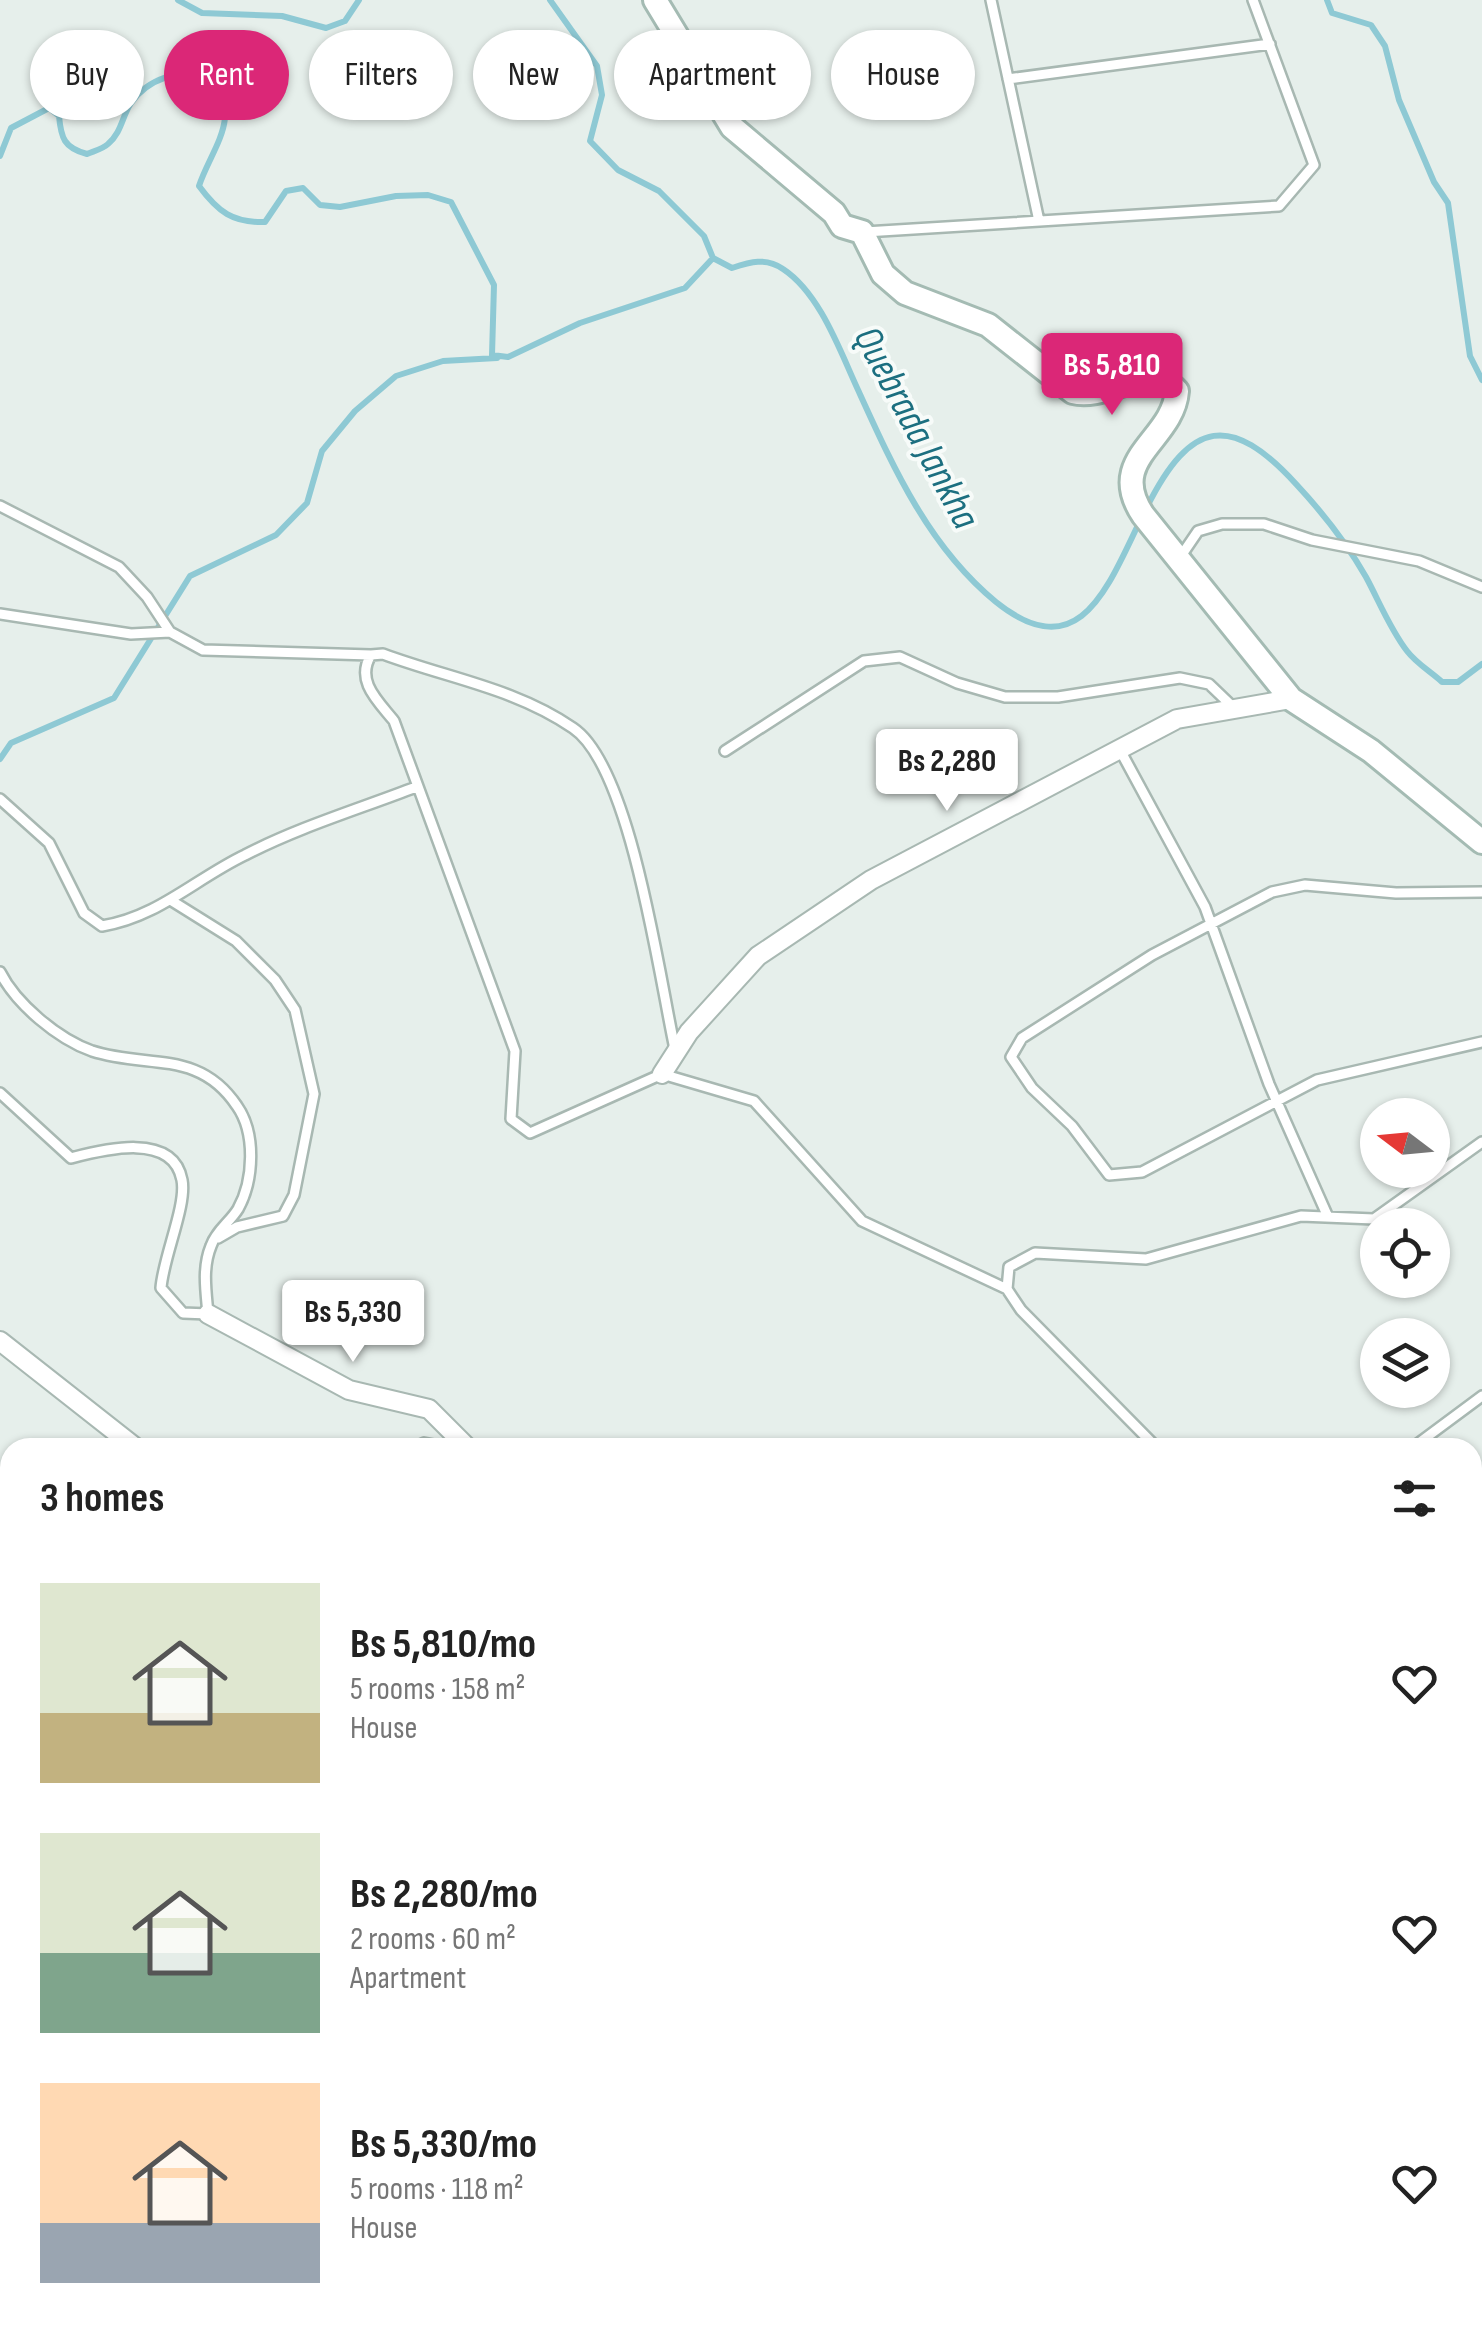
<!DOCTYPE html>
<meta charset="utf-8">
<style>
:root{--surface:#fff;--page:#f2f2f2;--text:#222;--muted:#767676;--accent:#db2777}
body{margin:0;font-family:"Sofia Sans Condensed",sans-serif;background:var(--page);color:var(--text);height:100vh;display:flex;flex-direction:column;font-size:38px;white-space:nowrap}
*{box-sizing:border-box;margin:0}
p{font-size:32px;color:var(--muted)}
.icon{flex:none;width:55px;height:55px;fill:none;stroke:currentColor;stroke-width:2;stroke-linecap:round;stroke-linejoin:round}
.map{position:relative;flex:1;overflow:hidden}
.details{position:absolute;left:0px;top:1438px;width:1482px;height:892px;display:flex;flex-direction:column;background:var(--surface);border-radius:30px 30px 0 0;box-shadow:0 2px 8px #0004}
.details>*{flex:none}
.hud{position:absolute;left:30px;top:30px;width:1422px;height:90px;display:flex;gap:20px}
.needle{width:65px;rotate:286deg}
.tools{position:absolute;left:1360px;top:1098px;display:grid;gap:20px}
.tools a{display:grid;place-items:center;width:90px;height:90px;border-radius:50%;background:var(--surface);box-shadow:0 2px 8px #0004;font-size:50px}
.price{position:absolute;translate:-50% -85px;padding:0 22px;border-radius:10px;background:#fff;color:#222;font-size:32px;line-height:65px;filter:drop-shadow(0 2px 5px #0008)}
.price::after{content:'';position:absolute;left:50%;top:60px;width:30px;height:22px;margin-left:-15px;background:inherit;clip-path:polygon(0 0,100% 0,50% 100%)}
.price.active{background:var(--accent);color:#fff}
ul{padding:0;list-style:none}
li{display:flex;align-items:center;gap:30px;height:250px;padding:0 40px}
li span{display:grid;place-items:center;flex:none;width:280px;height:200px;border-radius:0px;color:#555}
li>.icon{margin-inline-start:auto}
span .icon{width:120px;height:120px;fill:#fffc;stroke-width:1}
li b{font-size:42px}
h2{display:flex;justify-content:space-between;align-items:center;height:120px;padding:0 40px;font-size:42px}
.tag{padding:0 35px;border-radius:45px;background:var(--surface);box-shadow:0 2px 8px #0004;font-size:35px;line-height:90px}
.tag.active{background:var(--accent);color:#fff}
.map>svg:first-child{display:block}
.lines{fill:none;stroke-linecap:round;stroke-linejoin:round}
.stream{stroke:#8ec9d4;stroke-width:6}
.building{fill:#bbcac4;stroke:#838d89;stroke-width:2.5}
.lane-casing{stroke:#a8b8b2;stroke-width:14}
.street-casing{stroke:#a8b8b2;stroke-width:22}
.secondary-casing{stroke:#a4bbb3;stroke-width:28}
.lane{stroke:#fff;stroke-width:9}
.street{stroke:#fff;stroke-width:18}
.secondary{stroke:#fff;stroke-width:22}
.labels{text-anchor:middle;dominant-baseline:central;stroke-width:8;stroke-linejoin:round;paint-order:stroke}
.water-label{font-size:40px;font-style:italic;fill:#1c6f80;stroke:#f7fbf9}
</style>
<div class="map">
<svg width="1482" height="2328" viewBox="0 0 1482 2328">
<rect width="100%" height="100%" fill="#e6efeb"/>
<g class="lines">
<path class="stream" d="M178,0L202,13L282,16L326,28L345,21L359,0
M550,0L597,66L602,95L590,141L618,170L659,191L704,236L713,258L732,268C750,262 766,257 783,269C821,294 841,354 859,392C894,469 929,547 996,602C1078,668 1107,589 1139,523
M1327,0L1332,13L1371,25L1385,46L1399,100L1434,182L1448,203L1470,356L1482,380
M0,156L11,128L49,108L59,116C61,138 64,148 87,154C94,151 103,149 108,144C122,132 122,116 131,103C146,81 183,64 207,81C247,111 210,151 199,186C218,212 233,223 265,222L286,191L303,188L320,205L340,207L396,196L428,195L451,202L494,285L492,355L508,357L580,323L685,288L713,258
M1147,507C1191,419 1231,413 1296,484C1323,513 1346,542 1366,577C1379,601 1390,629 1407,651C1416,663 1431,672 1442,682H1458L1482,664
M0,759L11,743L114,698L190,576L276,535L307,503L322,451L355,411L396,376L443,361L497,358
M1472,1701L1482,1690"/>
</g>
<path class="building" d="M673,2320H704L701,2328H671Z"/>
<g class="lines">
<g class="lane-casing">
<path id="lane" d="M991,0L1039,221
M1008,79L1270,44
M865,232L1279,206L1314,165L1253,0
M0,506L119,567L147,597L170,632L203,650L371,655
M1181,556L1198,531L1222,524H1264L1312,540L1419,561L1482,587
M0,614L131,634L170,632
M1120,750L1205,907L1269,1084L1328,1217
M725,751L864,661L900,657L957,683L1005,697H1058L1180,678L1209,684L1234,708
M0,799L49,843L84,913L102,926C158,917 195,879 245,855C299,827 359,809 416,787
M1482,892L1396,893L1305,885L1272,892L1152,955L1022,1038L1011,1057L1032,1088L1072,1126L1109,1175L1142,1172L1317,1080L1482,1042
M172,901L236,941L275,980L295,1010L314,1094L294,1195L283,1216L237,1227L218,1238
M0,972C16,1004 58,1039 92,1051C148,1069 199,1049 237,1106C256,1133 254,1180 238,1209C230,1222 216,1231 211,1246C202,1268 206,1291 208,1314L183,1313L161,1288C163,1258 187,1205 182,1180C173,1131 102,1150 71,1158L0,1093
M675,1049C659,976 631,767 573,728C515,688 447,678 383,654L371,655C355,681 378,701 394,721L515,1051L511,1119L530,1133L662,1074L754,1101L862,1221L1007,1289
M413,1448L424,1443L450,1448
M1157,1448L1021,1310L1007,1289L1009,1267L1035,1253L1146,1259L1301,1216L1374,1219L1482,1142
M1412,1448L1482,1396
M1472,1619L1482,1629
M1472,1888L1482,1895
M1472,2280L1482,2295
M932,2328L935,2320
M1114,2328L1116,2320"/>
</g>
<g class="street-casing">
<path id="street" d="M662,1074L689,1032L758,956L871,880L1177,719L1291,699
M208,1314L349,1390L429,1409L468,1448
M0,1341L136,1448
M0,1713L10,1716
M0,1918L10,1924
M0,2103L10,2062
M0,2256L10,2258
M300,2320V2328
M319,2320L336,2328
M1047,2320L1066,2328
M1205,2320L1210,2328
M108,2328L110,2320
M466,2328L468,2320
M643,2328L646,2320
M759,2328L762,2320
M1329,2328L1346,2320"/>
</g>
<g class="secondary-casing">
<path id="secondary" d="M655,0L732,127L834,213L842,226L862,232L883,274L905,293L988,325L1073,392C1108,401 1149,359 1177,391C1173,441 1105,458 1143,515L1291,699L1371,751L1482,842"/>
</g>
<use href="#lane" class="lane"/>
<use href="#street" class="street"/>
<use href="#secondary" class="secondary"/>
</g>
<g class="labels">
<g class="water-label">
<text transform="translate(916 428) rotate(62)">Quebrada Jankha</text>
</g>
</g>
</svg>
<div class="tools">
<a><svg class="needle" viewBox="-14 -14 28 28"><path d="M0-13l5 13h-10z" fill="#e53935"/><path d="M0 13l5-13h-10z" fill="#767676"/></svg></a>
<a><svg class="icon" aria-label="locate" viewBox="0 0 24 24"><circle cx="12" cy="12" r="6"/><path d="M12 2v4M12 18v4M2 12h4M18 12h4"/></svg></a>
<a><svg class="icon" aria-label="layers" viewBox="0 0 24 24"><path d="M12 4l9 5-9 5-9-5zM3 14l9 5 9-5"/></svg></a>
</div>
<b class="price active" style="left:1112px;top:418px">Bs 5,810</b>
<b class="price" style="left:947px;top:814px">Bs 2,280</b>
<b class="price" style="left:353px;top:1365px">Bs 5,330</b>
<div class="hud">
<a class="tag">Buy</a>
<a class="tag active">Rent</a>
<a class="tag">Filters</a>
<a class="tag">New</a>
<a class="tag">Apartment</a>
<a class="tag">House</a>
</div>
<section class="details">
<h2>3 homes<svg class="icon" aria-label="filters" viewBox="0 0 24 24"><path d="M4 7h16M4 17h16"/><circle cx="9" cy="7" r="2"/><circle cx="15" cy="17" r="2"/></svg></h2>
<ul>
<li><span style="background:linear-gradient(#dfe7d0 65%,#c2b280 0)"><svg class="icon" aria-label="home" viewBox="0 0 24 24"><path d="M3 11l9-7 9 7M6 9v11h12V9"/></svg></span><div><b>Bs 5,810/mo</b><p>5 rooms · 158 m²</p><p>House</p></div><svg class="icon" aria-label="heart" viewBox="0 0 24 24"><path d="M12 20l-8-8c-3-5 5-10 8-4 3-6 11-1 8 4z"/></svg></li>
<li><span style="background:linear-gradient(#dfe7d0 60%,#7fa58c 0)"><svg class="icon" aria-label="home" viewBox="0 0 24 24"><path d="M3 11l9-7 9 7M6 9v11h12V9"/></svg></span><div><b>Bs 2,280/mo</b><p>2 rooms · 60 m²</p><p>Apartment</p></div><svg class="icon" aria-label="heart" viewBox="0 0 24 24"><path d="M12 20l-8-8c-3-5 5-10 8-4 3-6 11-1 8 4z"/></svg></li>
<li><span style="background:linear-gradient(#ffd9b3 70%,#9aa5b1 0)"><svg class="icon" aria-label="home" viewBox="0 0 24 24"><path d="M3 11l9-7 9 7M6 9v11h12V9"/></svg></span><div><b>Bs 5,330/mo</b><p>5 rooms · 118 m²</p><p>House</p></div><svg class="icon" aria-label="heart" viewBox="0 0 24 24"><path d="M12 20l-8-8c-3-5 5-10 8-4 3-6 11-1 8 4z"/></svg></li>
</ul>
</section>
</div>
